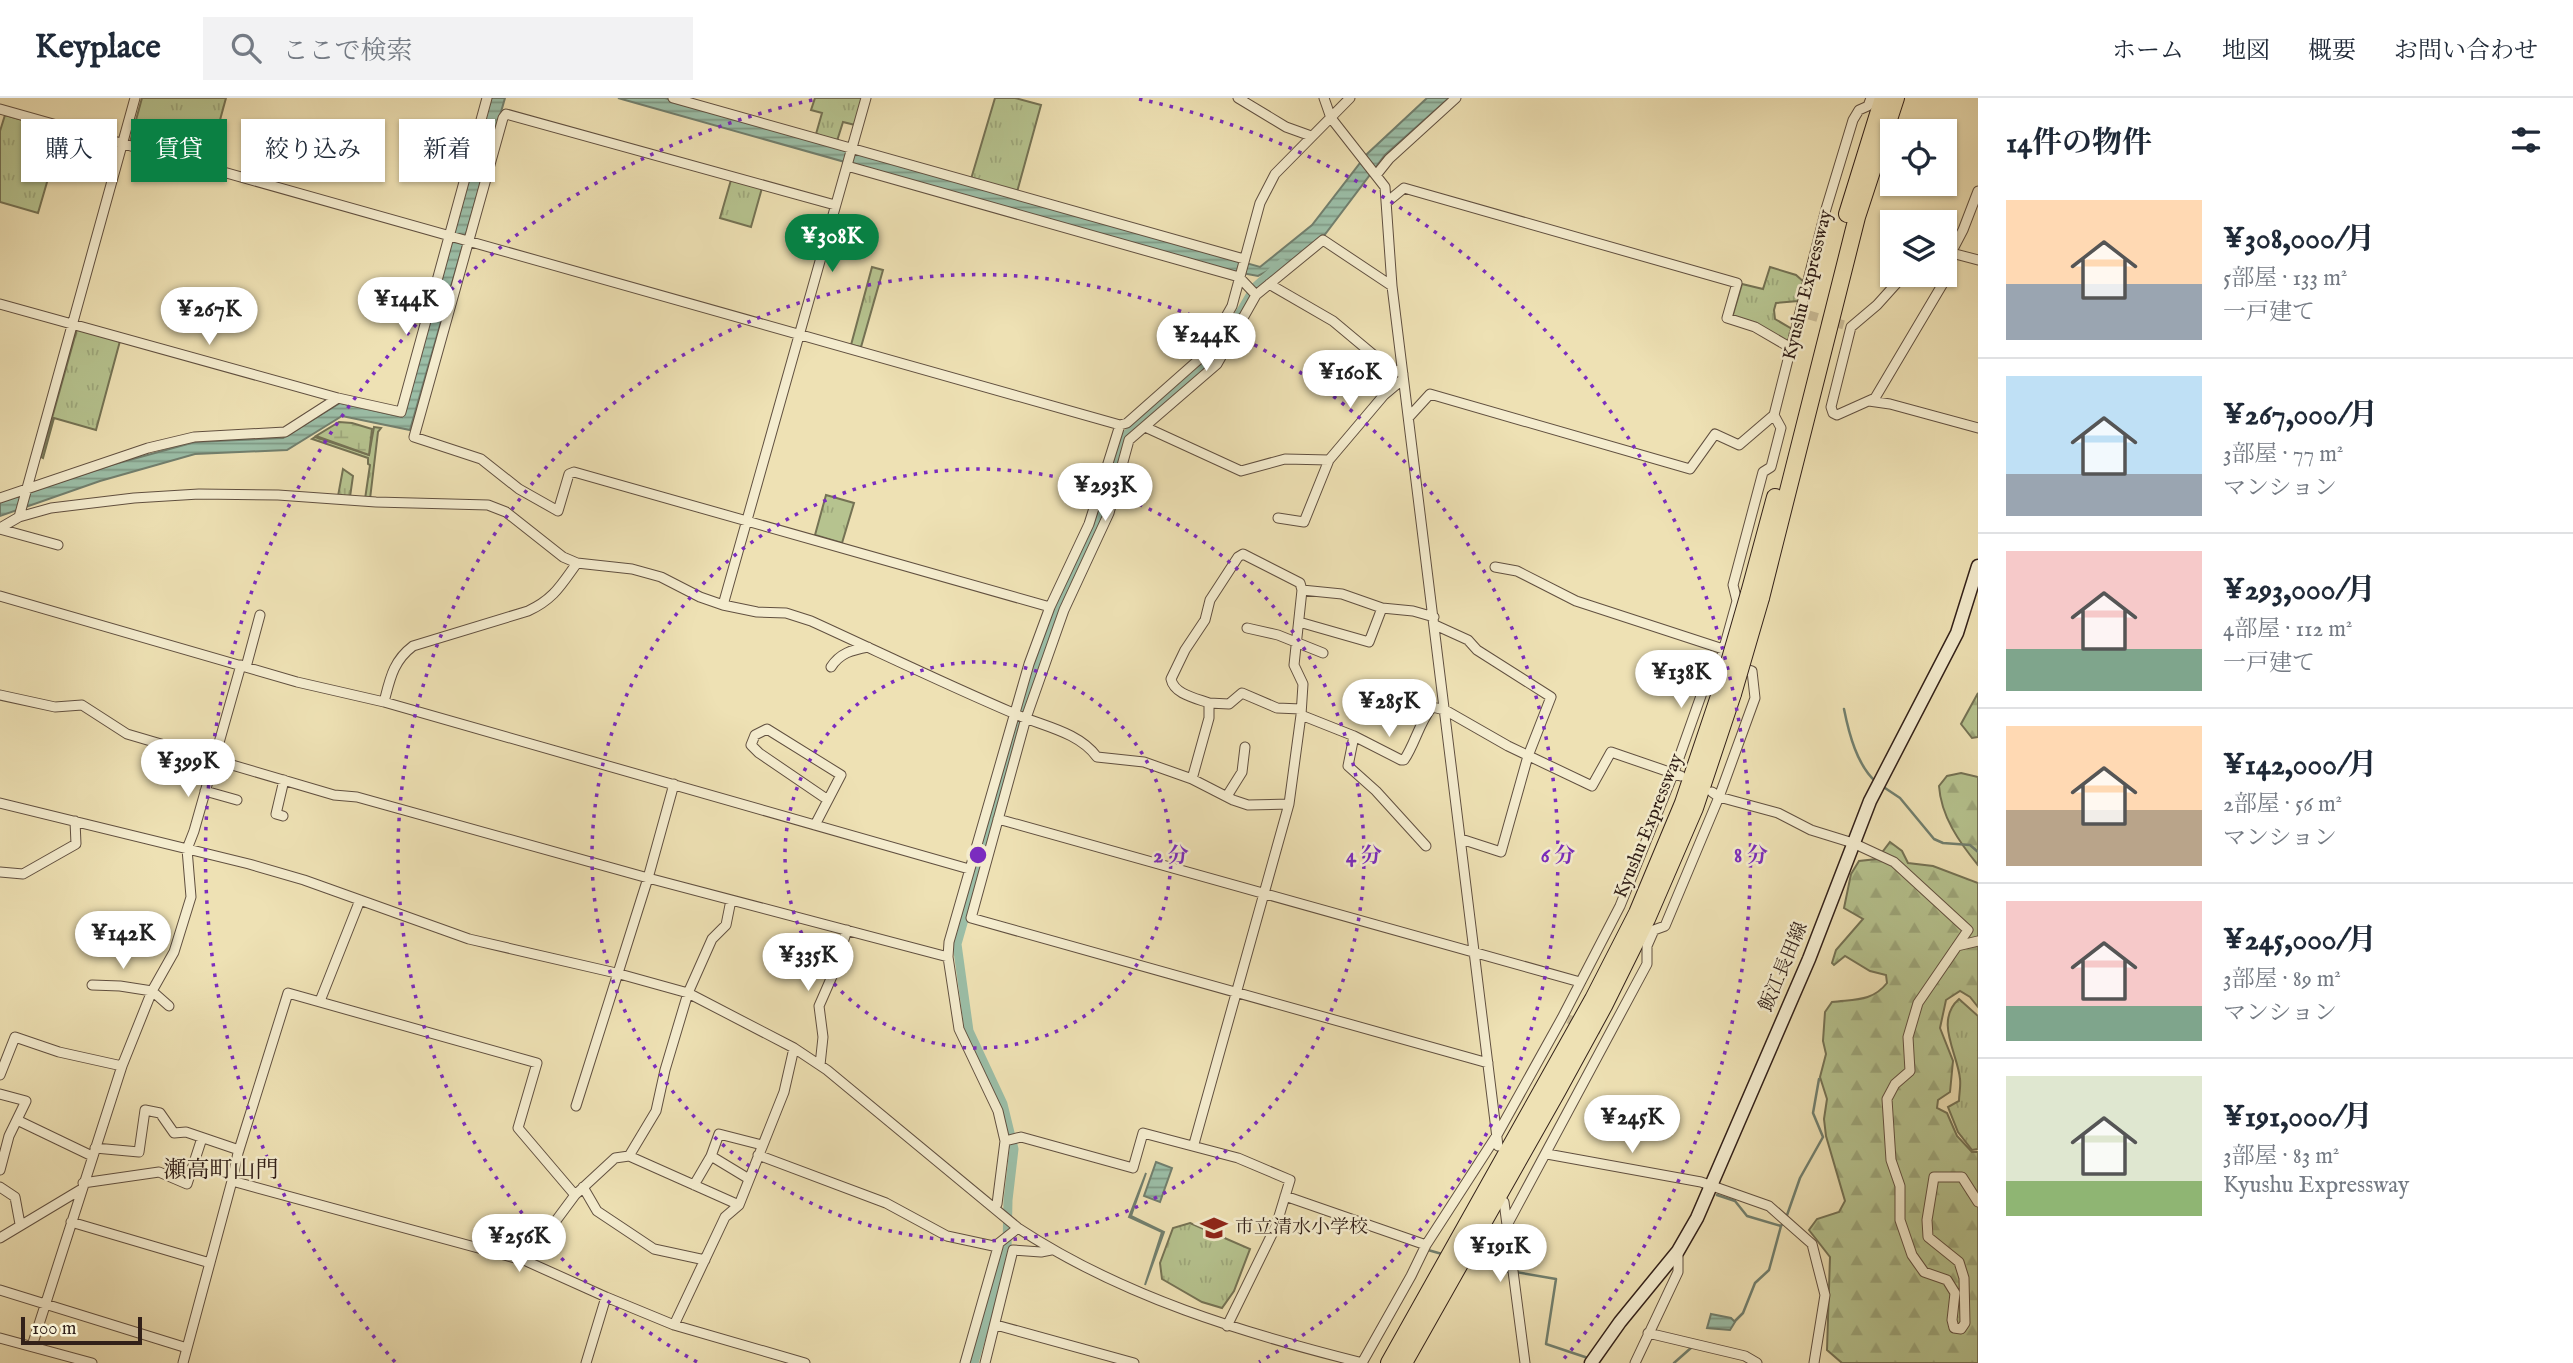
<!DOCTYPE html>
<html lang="ja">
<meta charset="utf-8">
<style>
:root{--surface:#fff;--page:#f2f2f3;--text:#1f2937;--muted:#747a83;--line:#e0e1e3;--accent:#0b8043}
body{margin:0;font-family:"IM FELL English","Noto Serif JP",serif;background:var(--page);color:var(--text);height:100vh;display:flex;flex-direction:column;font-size:26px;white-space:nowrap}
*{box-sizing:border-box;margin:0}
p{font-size:23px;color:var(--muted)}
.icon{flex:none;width:38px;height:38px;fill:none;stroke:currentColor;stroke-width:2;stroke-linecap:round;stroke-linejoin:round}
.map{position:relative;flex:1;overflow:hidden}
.drawer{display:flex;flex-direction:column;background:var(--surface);width:595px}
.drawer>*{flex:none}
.top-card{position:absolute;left:21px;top:21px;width:665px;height:63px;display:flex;gap:14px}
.fabs{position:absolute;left:1880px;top:21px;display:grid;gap:14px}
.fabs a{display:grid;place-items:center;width:77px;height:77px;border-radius:0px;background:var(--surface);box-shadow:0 2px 5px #0004;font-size:35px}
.scale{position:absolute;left:21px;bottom:18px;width:121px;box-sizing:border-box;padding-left:7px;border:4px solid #322019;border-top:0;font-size:19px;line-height:24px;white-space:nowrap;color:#322019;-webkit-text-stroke:5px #f4ecce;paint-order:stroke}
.price{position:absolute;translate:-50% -60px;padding:0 16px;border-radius:24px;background:#fff;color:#222;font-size:23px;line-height:46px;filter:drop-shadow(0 2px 4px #0008)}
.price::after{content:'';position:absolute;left:50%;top:42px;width:21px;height:16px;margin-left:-10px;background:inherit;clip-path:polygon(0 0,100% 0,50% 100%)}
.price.current{background:var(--accent);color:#fff}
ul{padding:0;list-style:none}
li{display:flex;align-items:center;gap:21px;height:175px;padding:0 28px}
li+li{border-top:2px solid var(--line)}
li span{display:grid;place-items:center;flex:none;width:196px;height:140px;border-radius:0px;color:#555}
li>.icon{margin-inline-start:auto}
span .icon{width:84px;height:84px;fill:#fffc;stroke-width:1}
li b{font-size:30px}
h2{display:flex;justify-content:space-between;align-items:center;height:84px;padding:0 28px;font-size:30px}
.tag{padding:0 24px;border-radius:0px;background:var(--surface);box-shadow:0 2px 5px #0004;font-size:24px;line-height:63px}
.tag.current{background:var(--accent);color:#fff}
header{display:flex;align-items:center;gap:42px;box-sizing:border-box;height:98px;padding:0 35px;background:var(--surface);border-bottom:2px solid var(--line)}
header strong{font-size:33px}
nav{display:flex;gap:38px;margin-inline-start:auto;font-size:24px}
.search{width:490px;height:63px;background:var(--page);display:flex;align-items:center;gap:18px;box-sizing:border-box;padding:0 24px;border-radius:0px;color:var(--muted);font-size:26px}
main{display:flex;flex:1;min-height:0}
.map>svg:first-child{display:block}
.grass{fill:url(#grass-tufts);stroke:#747254;stroke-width:2}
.forest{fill:url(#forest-firs);stroke:#747254;stroke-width:2}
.wetland{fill:url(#wetland-marsh);stroke:#747254;stroke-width:2}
.water{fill:url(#water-rules);stroke:#717f6e;stroke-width:2}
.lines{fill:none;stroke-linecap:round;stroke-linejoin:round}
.stream{stroke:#717f6e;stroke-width:2.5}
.canal{stroke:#9bbea7;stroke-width:9}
.street-tunnel{stroke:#c8ba95;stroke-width:9;stroke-dasharray:9 4.5;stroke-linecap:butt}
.street-casing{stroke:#615040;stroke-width:11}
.secondary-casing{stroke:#322019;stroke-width:15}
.highway-casing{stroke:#322019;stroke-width:18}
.street{stroke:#f4ecce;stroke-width:9}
.secondary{stroke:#f4ecce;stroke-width:12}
.highway{stroke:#eee1b4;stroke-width:16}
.highway-bridge-casing{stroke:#322019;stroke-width:18;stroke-linecap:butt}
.highway-bridge{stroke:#eee1b4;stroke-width:16}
.ring{fill:none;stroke:#7b2cbf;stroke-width:3.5;stroke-dasharray:3.5 7}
.labels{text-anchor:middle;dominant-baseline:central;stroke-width:5;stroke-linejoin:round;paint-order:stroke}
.street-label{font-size:19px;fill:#322019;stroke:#f4ecce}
.poi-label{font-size:19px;fill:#322019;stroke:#f4ecce;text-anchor:start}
.quarter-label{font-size:23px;fill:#322019;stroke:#f4ecce}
.centre{fill:#7b2cbf;stroke:#f4ecce;stroke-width:3.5}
.ring-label{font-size:21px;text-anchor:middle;font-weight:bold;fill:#7b2cbf;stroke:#f4ecce;stroke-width:5;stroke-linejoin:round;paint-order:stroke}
</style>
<header>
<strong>Keyplace</strong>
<div class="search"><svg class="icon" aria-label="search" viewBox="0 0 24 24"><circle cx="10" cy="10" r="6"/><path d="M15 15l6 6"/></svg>ここで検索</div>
<nav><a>ホーム</a><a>地図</a><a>概要</a><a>お問い合わせ</a></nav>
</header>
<main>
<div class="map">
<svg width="1978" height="1265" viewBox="0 0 1978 1265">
<defs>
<pattern id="grass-tufts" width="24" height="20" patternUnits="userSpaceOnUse" patternTransform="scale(1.75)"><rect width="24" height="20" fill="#b6c38f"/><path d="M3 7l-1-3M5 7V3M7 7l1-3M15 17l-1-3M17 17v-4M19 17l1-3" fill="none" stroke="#9da77b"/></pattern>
<pattern id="forest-firs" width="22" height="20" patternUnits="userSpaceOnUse" patternTransform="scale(1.75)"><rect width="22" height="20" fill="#b6c38f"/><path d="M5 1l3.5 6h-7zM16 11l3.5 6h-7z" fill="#9da77b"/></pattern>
<pattern id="wetland-marsh" width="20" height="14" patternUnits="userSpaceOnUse" patternTransform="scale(1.75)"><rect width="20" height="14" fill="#b6c38f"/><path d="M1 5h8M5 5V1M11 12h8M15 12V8" fill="none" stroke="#9da77b"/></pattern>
<pattern id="water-rules" width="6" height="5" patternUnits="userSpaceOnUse" patternTransform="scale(1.75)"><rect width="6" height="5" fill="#9bbea7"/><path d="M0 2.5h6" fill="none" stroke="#7f9a87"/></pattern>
</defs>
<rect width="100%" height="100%" fill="#eee1b4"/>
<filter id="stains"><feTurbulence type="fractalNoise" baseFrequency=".00286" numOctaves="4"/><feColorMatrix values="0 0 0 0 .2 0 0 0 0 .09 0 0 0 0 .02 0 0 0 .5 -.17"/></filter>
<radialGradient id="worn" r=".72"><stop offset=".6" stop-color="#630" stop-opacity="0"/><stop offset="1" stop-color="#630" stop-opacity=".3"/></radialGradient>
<path class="grass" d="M142,0H226L208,66L130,44Z
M815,0H862L855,27L843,24L837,43L816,36L822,15L811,12Z
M995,0H1015L1041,7L1017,94L971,81Z
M5,17L62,33L38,115L0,104V33Z
M731,82L762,90L751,129L720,120Z
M872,169L883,172L861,249L851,247Z
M1770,169L1796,177L1804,184L1798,203L1776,205L1774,212L1775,221L1792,231L1789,244L1732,220L1742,186L1763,191Z
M77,231L120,243L96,332L54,320L43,360L41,359Z
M374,329L381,330L378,334L370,401H365L370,367L368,366V360L312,341L315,339L369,357Z
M343,371L353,378L350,399L338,398Z
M826,397L854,405L842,445L815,437Z
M1959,901L1978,918V1051L1972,1052L1958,1034L1948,1009L1959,1003C1959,996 1961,988 1960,981C1958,956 1934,923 1959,901Z
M1190,1125L1250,1151L1234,1193L1222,1210L1202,1204L1162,1181L1160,1165L1173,1130Z"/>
<path class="forest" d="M1978,595V639L1972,640L1961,626Z
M1961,675L1978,679V767C1959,744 1941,718 1939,688L1947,678Z
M1890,744L1902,753L1908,765L1933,768L1978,785V909L1970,899L1960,893L1946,902L1940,930L1953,963L1950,994L1938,1002L1937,1010L1947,1015L1957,1038L1972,1054H1978V1265H1842L1827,1252L1830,1159L1809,1132L1817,1121L1839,1114L1845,1103L1826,1038L1824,1021L1827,1001L1820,979L1826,956L1823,943L1825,914L1832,904C1854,901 1872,904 1887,885L1886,877L1870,873L1845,858L1834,867L1832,865L1836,852L1863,821L1844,810L1851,776L1859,763L1877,761Z"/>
<path class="wetland" d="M339,324L352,325L372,331L369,357L316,338Z"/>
<path class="water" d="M491,0H505L410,332L342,318L287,352L195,356L100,383L0,418V404L111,367L195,344L283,340L340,305L402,319Z
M618,0H665L1260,169L1312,127L1367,56L1427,0H1449L1385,57L1323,139L1278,174L1273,170L1258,178L1231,173Z
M1156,1064L1172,1070L1160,1104L1144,1098Z
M1146,1075L1131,1118L1164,1134L1145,1187L1162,1134L1129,1119Z
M1711,1216L1731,1220L1735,1224L1730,1232L1707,1230Z"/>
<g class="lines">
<path class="stream" d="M1844,611C1849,636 1857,667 1876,684
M1882,688L1900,700L1934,741L1943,745L1970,747L1978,754
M1717,1097L1735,1103L1747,1118L1781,1128L1783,1125
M1786,1120L1800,1080L1823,1039L1813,1015L1819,981
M1428,1152L1442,1156
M1468,1165L1509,1174
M1516,1174L1556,1181L1546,1246L1588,1260
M1735,1223L1743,1215L1755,1185L1769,1172L1781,1128
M1674,1265L1692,1249"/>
<path class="canal" d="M974,1265L1007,1150L1008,1102L1014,1051L1003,1006L969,933L957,846L1026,604L1058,509L1100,421L1126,337L1211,264L1255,189L1282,165"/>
<path class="street-tunnel" d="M1809,217L1844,227
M1568,921L1601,932"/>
<g class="street-casing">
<path id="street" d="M673,0L1244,161
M1238,0L1286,29L1311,38
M1324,0L1331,20L1385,89L1392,188L1498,1048
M0,11L1120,327L1127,325L1205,256L1232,208L1260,105L1275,76L1350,0
M847,68L1239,179L1256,197
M1377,76L1389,61L1456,0
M1387,104L1404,90L1737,185L1727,220L1755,229L1791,250
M835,107L506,16L503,20L414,339L481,361L519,391L558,413L569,376L574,374L1050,509
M1944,153L1978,162
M1904,177L1877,207L1851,229L1831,309L1833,315L1837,317L1875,300L1945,182L1951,155L1963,132L1978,93
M1269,186L1333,223L1388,269L1403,276
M1392,188L1323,142L1256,197L1217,266L1129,342L1109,415L1064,512L1026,620L971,820L1488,965
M0,206L338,300L401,314L487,0
M1869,303L1890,306L1978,330
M1409,319L1430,296L1690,371L1715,336L1739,347L1774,317L1826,111L1853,22L1859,12L1868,8L1871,0
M1145,329L1241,373L1285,361L1329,362
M0,400L148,350L194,339L285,334L338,300
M19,419L135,0
M1278,420L1304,424L1329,362L1384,297L1403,281
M0,430L19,419L51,410L134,400L199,396L278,397L376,404L488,407L506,414L563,459L577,465L632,471L661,479L700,499L723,507L757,514L786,515L811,523C879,554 945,586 1013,615C1041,628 1078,633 1097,659L1144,664L1192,681L1233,702L1248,707L1289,706
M0,431L58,447
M1495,469L1517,473L1576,503L1723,551
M1302,492L1342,496L1382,510L1413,513L1434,519
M0,498L297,584L384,604L969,771
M723,507L866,0
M1299,524L1369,544L1382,510
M1435,527L1468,542L1477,552L1551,599L1528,658L1501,754L1461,741
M1247,530L1278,537L1323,555
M246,569L260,517
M831,569C840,555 852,552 868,549
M0,597L55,609L82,607L127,636L334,697L357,699L648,780L948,859
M384,604C390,581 393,563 413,548L528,513C554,501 561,487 577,465
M1209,605L1229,606L1242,595L1277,610L1301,611
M1301,617L1354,638L1401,662H1404C1415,646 1419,625 1432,609L1445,612L1508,648L1592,688L1611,654L1681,678
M1354,638L1348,668L1376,693L1426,748
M1192,681L1209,620V605C1195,600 1174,596 1171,581L1185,552L1205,522L1210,502L1238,459L1243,456L1300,485L1302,492L1294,567L1303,586L1301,617L1289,706L1194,1046
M205,693L237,702
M1712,694L1719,699L1778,715L1811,732L1853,745L1894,764L1968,832L1918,905L1908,939L1910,973L1895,986L1887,1001L1891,1062L1900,1088V1122L1912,1157L1924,1174L1947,1182L1955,1195L1952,1222L1954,1230L1961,1231L1965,1225L1964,1180L1959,1164L1928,1139L1927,1122L1934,1079H1962L1978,1104
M1227,698L1242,674L1245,649
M0,705L249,766L304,782L469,841L616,875L688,895L794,950L827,972L1018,1130C1123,1199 1243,1235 1363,1265
M283,718L276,716L284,682
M998,721L1580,884
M815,727L841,677L767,631L755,637L751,647L759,655L828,702
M0,774L23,776L76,746L75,723
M1957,848L1978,843
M92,887L120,888L152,893L169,908
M320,903L360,802
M820,967L823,939L819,908L833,876L847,832
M0,977L15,939L59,954L122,968
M0,996L26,1003L9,1038L0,1072
M576,1008L648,780L674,686
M17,1022L92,1058
M1005,1043L1021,1039L1133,1070L1143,1035L1238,1060L1290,1082L1276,1128L1227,1228
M95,1050L139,1054L145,1012L160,1015L174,1035L186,1034L239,1052
M1547,1056L1701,1084L1769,1108L1812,1146L1825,1197L1814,1265
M758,1057L886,1105L947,1138L998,1149
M629,1058L656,1013L665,972L688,895L712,841L726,827L731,802
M711,1058L719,1036L762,1047
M232,1083L526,1163L606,1199L674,1227L805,1265
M83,1085L159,1074L187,1086L202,1040
M694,1087L711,1058L749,1081
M0,1089L15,1099L20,1126
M583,1089L597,1113L654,1151L705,1162
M1285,1098L1426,1147
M1504,1104L1525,1265
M997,1106L1005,1043L998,1013L959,931L948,859L949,844L1029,566L1050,509L1089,426L1120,327
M71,1124L210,1165
M1506,1129L1647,866V848L1654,832L1665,828L1719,699L1755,600L1752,573L1739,569
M0,1140L80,1092
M526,1163L575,1097L615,1060L629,1058L739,1107
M0,1192L187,1250
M674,1227L725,1119L739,1107L784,994L794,950
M996,1227L1134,1265
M1648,1235L1745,1258L1757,1265
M0,1240L92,1265
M32,1248L122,968L152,893L174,854L191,799L187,751L194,733L241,567
M183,1265L232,1083L238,1055L288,895L537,965L518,1030L575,1097
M586,1265L606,1199
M965,1265L998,1149L999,1145L1018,1130
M985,1265L1013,1152L1041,1154L1051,1152
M1362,1265L1411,1178L1426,1147L1497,1037L1562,920L1620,808L1674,674L1708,578L1717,575L1737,503L1733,487L1763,374L1771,369L1781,330L1774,317
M1635,1265L1678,1174V1153"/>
</g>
<g class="secondary-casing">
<path id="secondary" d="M1591,1265L1620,1224L1678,1153L1697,1120L1809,861L1870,703L1957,535L1978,468"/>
</g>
<g class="highway-casing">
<path id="highway" d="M1847,116L1883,0
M1749,495L1775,399
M1761,500L1857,119L1896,0
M1389,1265L1593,901L1637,815L1683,705L1721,592
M1404,1265L1557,994L1604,908L1647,821L1695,710L1733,596"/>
</g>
<use href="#street" class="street"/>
<use href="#secondary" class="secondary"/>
<use href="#highway" class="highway"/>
<g class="highway-bridge-casing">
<path id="highway-bridge" d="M1721,592L1749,495
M1733,596L1761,500"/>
</g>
<use href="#highway-bridge" class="highway-bridge"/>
</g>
<g class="ring">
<circle cx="978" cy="757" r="193"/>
<circle cx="978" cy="757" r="386"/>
<path d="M697 1264A580 580 0 1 1 1259 1264"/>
<path d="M395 1264A773 773 0 0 1 817 1M1139 1A773 773 0 0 1 1561 1264"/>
</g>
<defs>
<g id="school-bare" transform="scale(2.1)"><path d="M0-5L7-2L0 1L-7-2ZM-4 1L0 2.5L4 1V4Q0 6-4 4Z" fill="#8f2418" stroke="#f4ecce" stroke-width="2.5" paint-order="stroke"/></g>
</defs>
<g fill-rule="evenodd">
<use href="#school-bare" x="1214" y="1130"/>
</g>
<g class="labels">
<g class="street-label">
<text transform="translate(1808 187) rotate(-76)">Kyushu Expressway</text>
<text transform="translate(1649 728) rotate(-68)">Kyushu Expressway</text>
<text transform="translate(1784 869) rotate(-67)">飯江長田線</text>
</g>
<g class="poi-label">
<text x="1235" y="1130">市立清水小学校</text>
</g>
<g class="quarter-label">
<text x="221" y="1072">瀬高町山門</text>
</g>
</g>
<circle cx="978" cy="757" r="10" class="centre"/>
<g class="ring-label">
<text x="1171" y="764">2 分</text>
<text x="1364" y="764">4 分</text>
<text x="1558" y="764">6 分</text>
<text x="1751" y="764">8 分</text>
</g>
<rect width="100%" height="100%" filter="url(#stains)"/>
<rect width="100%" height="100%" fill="url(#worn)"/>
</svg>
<div class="fabs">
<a><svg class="icon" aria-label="locate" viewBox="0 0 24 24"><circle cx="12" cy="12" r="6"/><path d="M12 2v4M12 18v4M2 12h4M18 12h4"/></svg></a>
<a><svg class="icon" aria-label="layers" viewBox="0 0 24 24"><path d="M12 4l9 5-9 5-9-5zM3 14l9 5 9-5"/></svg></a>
</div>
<div class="scale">100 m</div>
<b class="price current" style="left:832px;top:176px">¥308K</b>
<b class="price" style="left:406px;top:239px">¥144K</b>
<b class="price" style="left:209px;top:249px">¥267K</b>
<b class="price" style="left:1206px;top:275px">¥244K</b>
<b class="price" style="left:1350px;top:312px">¥160K</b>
<b class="price" style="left:1105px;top:425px">¥293K</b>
<b class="price" style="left:1681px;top:612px">¥138K</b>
<b class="price" style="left:1389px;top:641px">¥285K</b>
<b class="price" style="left:188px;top:701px">¥399K</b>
<b class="price" style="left:123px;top:873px">¥142K</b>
<b class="price" style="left:808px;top:895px">¥335K</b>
<b class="price" style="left:1632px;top:1057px">¥245K</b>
<b class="price" style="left:519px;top:1176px">¥256K</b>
<b class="price" style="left:1500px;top:1186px">¥191K</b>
<div class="top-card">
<a class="tag">購入</a>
<a class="tag current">賃貸</a>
<a class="tag">絞り込み</a>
<a class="tag">新着</a>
</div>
</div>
<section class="drawer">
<h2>14件の物件<svg class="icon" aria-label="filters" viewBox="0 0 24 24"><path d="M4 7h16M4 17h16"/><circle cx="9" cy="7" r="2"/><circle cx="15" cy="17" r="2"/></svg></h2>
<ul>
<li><span style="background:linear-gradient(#ffd9b3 60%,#9aa5b1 0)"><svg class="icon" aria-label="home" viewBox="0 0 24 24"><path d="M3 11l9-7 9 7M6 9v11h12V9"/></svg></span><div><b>¥308,000/月</b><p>5部屋 · 133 m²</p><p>一戸建て</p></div></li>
<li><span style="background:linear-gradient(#bfe0f5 70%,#9aa5b1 0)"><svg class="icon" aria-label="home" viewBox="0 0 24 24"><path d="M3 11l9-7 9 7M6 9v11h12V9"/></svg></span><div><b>¥267,000/月</b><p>3部屋 · 77 m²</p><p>マンション</p></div></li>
<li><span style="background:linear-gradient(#f6c9c9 70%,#7fa58c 0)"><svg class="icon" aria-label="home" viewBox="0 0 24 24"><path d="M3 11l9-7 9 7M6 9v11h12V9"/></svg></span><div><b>¥293,000/月</b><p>4部屋 · 112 m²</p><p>一戸建て</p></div></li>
<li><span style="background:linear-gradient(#ffd9b3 60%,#b9a48a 0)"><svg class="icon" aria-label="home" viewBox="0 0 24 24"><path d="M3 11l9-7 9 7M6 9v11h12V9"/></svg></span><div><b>¥142,000/月</b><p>2部屋 · 56 m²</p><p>マンション</p></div></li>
<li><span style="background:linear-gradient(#f6c9c9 75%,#7fa58c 0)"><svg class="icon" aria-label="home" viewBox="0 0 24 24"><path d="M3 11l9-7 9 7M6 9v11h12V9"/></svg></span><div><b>¥245,000/月</b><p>3部屋 · 89 m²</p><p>マンション</p></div></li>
<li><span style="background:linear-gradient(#dfe7d0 75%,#8fb573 0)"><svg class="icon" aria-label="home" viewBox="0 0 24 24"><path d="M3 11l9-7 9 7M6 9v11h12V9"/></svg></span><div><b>¥191,000/月</b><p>3部屋 · 83 m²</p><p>Kyushu Expressway</p></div></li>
</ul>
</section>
</main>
